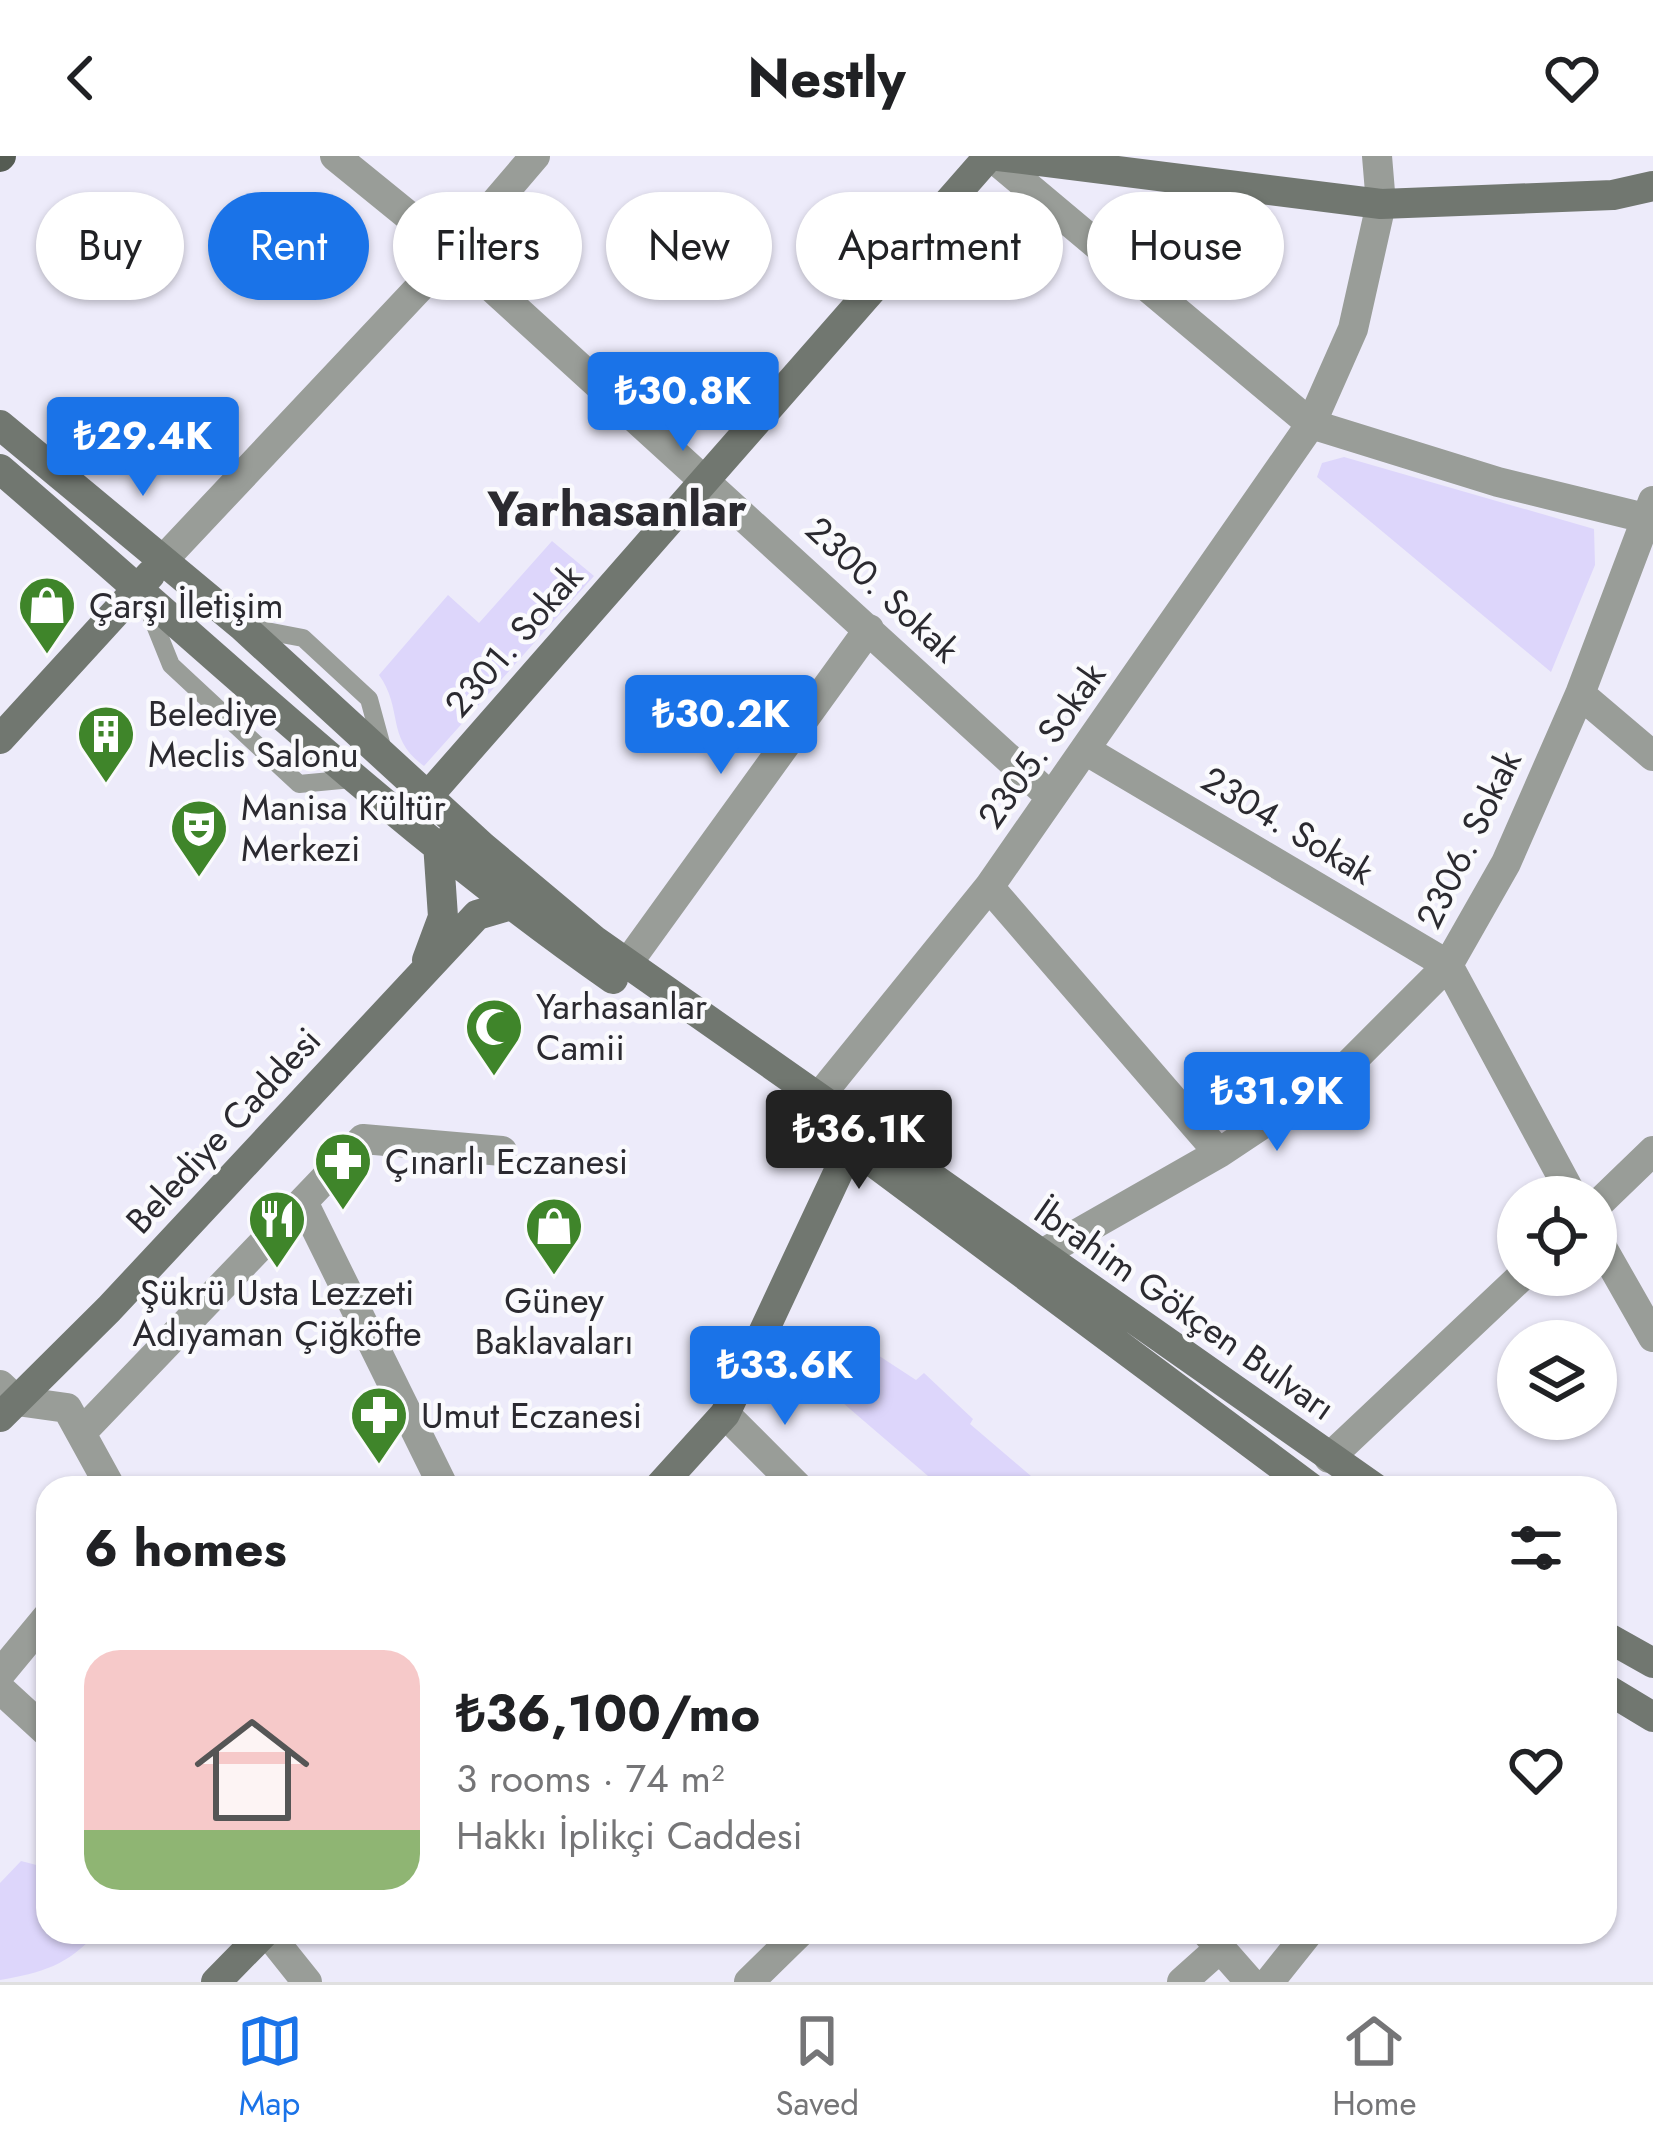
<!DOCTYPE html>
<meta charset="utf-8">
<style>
:root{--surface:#fff;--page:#f2f2f2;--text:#202124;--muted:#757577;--line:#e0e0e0;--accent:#1a73e8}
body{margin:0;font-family:Jost,sans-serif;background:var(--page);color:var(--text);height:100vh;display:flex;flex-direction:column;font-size:45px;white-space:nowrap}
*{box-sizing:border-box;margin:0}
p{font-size:39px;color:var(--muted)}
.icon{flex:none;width:66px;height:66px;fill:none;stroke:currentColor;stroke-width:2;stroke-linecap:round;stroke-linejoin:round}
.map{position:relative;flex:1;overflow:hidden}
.drawer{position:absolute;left:36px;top:1320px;width:1581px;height:468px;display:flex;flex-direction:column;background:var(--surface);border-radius:36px;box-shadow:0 3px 9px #0004}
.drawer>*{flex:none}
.top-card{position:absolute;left:36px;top:36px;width:1581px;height:108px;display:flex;gap:24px}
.buttons{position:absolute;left:1497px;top:1020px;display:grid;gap:24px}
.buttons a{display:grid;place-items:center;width:120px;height:120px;border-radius:50%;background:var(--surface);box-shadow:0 3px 9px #0004;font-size:60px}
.price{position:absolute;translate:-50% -102px;padding:0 27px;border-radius:12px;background:var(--accent);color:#fff;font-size:39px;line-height:78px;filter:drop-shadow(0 3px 6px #0008)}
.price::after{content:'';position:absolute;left:50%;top:72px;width:36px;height:27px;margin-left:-18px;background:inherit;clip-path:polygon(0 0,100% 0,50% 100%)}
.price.active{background:#222;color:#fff}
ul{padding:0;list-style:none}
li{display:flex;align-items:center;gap:36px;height:300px;padding:0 48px}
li+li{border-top:3px solid var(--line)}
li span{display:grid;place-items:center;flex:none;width:336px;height:240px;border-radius:36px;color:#555}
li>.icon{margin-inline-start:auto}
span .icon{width:144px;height:144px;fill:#fffc;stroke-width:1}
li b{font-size:51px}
h2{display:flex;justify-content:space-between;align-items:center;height:144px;padding:0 48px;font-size:51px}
.pill{padding:0 42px;border-radius:54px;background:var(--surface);box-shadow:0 3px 9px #0004;font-size:42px;line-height:108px}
.pill.active{background:var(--accent);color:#fff}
header{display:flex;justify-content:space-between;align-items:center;height:156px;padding:0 48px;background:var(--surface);font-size:54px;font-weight:700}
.menu{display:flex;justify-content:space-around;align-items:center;height:168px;border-top:3px solid var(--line);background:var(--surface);font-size:33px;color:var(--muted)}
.menu a{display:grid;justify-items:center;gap:6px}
.menu .active{color:var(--accent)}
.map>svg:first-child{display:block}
.green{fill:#ddd6fb}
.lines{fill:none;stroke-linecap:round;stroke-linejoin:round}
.lane{stroke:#999d98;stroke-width:18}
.street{stroke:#999d98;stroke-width:30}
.secondary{stroke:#717770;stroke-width:30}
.primary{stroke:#555c53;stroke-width:30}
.labels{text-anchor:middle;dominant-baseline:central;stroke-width:9;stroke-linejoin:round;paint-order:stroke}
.street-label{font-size:36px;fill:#2b2a30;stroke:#fafafd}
.poi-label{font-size:36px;fill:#2b2a30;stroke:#fafafd;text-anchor:start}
.district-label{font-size:48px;font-weight:bold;fill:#2b2a30;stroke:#fafafd}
</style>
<header><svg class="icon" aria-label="back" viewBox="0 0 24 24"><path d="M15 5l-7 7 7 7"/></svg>Nestly<svg class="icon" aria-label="heart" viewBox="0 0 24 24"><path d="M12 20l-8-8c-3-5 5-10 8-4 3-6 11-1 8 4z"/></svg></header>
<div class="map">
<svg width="1653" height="1826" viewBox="0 0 1653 1826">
<rect width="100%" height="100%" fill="#edebfa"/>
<path class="green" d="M1344,301L1594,373L1595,409L1551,516L1317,321L1322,307Z
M552,385L594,420L424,610C385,582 404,554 379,519L448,439L479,467Z
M867,1192L916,1224L924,1217L973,1263L970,1268L1045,1332H942L843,1247Z
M21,1705L48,1712V1776L96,1777C69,1809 41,1817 0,1824V1727Z"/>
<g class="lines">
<path class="lane" d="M146,447L171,509L299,628L352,623
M250,472L303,482L369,543L384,598"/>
<path class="street" d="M335,0L453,96L1051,641
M991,0L1311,268L1498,326L1653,364
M164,403L453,96L535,0
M1580,538L1653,600
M1087,595L1448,809
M989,731L1219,997
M627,808L869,473
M1448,809L1573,1041
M818,942L989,731L1311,268L1353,173L1381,48L1377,0
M304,1048L444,1332
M1596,1050L1653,995
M1596,1081L1653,1181
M1040,1099L1219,997L1341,916L1448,809L1506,707L1580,538L1653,345
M0,1229L17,1245L67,1252L111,1332
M725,1258L799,1332
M81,1277L363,983L502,995
M1329,1302L1523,1119
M0,1518L48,1460
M0,1533L48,1577
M267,1776L307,1826
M1206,1776L1250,1826
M749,1826L800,1776
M1182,1826L1220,1792
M1269,1826L1309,1776"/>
<path class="secondary" d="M998,0L1381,48L1613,39L1653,30
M0,269L242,470L483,691L594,784L1375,1332
M0,313C202,486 394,670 613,823
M0,583L150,419
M428,640L989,0
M427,804L443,761L438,687
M873,1006L1311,1332
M0,1261L109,1153L477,759L508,750
M658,1332L725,1258L851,989
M1605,1480L1653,1507
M1605,1532L1653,1561
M216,1826L265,1776"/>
<path class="primary" d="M0,1L1,0"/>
</g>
<defs>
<g id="shop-pin" transform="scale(3)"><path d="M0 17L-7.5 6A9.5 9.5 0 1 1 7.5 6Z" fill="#3f852a" stroke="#fafafd"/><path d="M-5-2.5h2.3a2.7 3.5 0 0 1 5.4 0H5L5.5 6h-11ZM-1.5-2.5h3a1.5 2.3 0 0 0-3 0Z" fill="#fff"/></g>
<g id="building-pin" transform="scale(3)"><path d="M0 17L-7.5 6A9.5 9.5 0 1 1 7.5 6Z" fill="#3f852a" stroke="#fafafd"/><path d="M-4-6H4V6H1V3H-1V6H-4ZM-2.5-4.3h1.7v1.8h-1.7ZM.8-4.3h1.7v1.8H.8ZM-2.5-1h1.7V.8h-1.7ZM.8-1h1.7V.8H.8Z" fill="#fff"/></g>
<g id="theatre-pin" transform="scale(3)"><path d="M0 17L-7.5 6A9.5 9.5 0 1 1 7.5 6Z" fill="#3f852a" stroke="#fafafd"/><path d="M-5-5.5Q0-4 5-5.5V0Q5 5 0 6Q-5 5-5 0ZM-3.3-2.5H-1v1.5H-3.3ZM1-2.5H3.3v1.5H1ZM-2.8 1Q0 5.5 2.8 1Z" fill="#fff"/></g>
<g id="mosque-pin" transform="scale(3)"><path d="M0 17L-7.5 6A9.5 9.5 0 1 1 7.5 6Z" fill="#3f852a" stroke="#fafafd"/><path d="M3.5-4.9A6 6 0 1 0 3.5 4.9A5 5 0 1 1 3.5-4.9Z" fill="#fff"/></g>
<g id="pharmacy-pin" transform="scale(3)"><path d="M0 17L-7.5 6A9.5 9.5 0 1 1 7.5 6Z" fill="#3f852a" stroke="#fafafd"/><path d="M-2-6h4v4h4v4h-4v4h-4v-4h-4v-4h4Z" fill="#fff"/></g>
<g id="restaurant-pin" transform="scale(3)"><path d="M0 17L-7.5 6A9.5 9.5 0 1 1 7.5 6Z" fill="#3f852a" stroke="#fafafd"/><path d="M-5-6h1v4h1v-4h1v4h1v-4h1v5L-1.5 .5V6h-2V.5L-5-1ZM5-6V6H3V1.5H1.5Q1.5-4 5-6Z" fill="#fff"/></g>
</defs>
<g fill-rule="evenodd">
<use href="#shop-pin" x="47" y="449"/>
<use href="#building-pin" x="106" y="578"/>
<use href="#theatre-pin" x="199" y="672"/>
<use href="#mosque-pin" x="494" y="871"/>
<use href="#pharmacy-pin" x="343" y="1005"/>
<use href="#restaurant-pin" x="277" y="1063"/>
<use href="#shop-pin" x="554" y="1070"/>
<use href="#pharmacy-pin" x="379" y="1259"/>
</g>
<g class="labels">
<g class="street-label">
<text transform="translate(883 433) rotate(43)">2300. Sokak</text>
<text transform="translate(513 484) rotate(-49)">2301. Sokak</text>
<text transform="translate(1041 589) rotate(-55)">2305. Sokak</text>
<text transform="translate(1288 669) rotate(31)">2304. Sokak</text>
<text transform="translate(1468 683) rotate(-64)">2306. Sokak</text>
<text transform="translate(223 974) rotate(-47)">Belediye Caddesi</text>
<text transform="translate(1185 1153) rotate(35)">İbrahim Gökçen Bulvarı</text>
</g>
<g class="poi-label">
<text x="89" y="449">Çarşı İletişim</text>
<text x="148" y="557">Belediye<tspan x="148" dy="41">Meclis Salonu</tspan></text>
<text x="241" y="651">Manisa Kültür<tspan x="241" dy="41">Merkezi</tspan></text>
<text x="536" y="850">Yarhasanlar<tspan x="536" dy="41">Camii</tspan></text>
<text x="385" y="1005">Çınarlı Eczanesi</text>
<text x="277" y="1136" text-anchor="middle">Şükrü Usta Lezzeti<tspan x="277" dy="41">Adıyaman Çiğköfte</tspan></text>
<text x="554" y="1144" text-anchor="middle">Güney<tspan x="554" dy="41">Baklavaları</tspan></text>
<text x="421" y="1259">Umut Eczanesi</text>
</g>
<g class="district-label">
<text x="617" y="353">Yarhasanlar</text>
</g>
</g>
</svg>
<div class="buttons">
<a><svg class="icon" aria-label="locate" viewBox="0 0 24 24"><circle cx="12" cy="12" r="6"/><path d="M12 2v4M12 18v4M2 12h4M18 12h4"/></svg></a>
<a><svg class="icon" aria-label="layers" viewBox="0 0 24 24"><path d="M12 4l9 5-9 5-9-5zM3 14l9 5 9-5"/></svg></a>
</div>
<b class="price" style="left:683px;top:298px">₺30.8K</b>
<b class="price" style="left:143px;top:343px">₺29.4K</b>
<b class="price" style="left:721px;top:621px">₺30.2K</b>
<b class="price" style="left:1277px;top:998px">₺31.9K</b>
<b class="price active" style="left:859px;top:1036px">₺36.1K</b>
<b class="price" style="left:785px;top:1272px">₺33.6K</b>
<div class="top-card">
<a class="pill">Buy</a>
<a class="pill active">Rent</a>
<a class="pill">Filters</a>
<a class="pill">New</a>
<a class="pill">Apartment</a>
<a class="pill">House</a>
</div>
<section class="drawer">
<h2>6 homes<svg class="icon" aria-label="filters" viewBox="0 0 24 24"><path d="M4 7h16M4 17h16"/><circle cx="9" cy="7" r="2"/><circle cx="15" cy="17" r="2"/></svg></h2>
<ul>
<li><span style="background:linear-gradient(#f6c9c9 75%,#8fb573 0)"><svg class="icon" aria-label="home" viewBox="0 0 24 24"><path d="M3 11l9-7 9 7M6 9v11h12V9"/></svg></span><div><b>₺36,100/mo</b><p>3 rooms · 74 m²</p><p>Hakkı İplikçi Caddesi</p></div><svg class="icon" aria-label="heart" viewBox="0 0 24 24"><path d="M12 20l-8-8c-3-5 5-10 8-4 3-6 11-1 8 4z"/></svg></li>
</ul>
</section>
</div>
<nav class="menu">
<a class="active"><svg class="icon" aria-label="map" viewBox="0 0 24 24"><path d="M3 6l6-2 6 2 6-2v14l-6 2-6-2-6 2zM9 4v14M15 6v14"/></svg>Map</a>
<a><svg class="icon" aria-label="saved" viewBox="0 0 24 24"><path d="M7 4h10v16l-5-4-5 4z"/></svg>Saved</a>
<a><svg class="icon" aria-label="home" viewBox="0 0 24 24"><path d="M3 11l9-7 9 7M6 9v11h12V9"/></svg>Home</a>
</nav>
